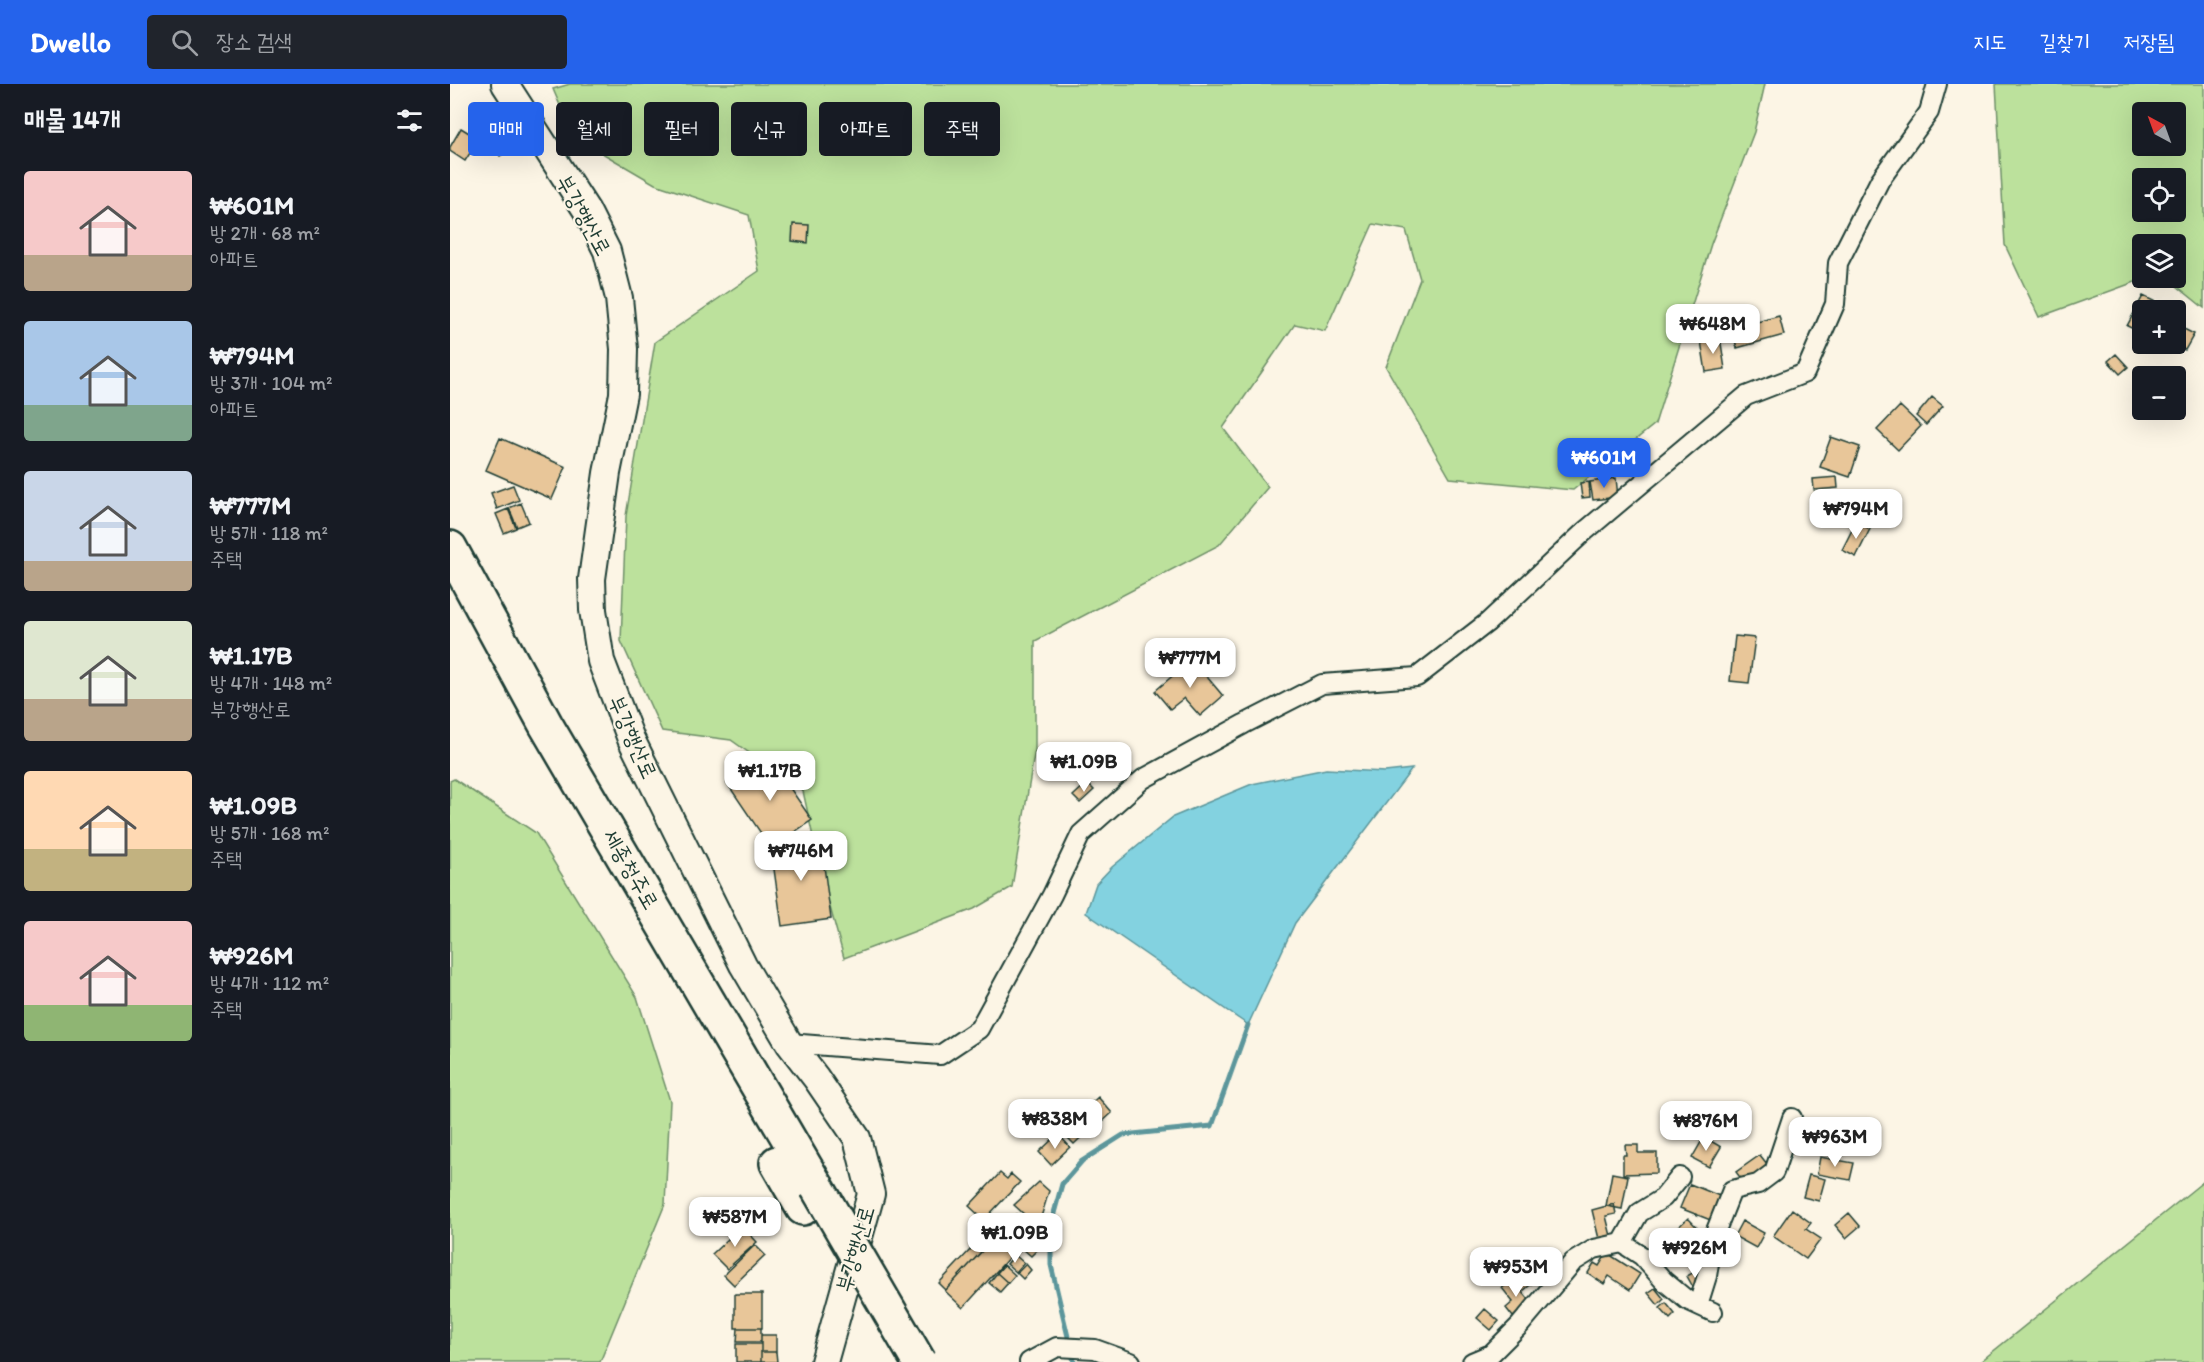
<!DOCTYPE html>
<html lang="ko">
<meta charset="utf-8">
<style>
:root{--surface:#171b24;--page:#20242c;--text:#f1f3f6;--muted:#9ea1a6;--accent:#2563eb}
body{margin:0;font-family:Itim,"Poor Story",sans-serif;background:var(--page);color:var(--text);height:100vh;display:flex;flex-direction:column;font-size:22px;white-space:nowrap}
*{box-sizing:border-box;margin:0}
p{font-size:20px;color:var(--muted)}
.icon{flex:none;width:33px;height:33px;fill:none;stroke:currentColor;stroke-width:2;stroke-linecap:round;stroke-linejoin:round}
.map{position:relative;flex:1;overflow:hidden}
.sheet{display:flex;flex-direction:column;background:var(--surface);width:450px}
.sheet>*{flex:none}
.guide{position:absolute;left:18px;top:18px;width:570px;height:54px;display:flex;gap:12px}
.needle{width:39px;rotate:319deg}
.tools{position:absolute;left:1682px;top:18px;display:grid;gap:12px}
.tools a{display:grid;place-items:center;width:54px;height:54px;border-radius:6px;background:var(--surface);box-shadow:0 6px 24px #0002;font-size:30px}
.price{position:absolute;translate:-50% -51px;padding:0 14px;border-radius:12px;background:#fff;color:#222;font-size:20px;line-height:39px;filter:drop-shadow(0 2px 3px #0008)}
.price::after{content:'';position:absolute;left:50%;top:36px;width:18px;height:14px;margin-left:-9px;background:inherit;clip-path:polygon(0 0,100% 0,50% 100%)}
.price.active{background:var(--accent);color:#fff}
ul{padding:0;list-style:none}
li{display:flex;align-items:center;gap:18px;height:150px;padding:0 24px}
li span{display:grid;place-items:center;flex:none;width:168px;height:120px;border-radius:6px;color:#555}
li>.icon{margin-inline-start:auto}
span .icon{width:72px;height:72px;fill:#fffc;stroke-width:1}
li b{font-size:26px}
h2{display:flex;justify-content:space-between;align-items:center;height:72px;padding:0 24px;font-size:26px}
.tag{padding:0 21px;border-radius:6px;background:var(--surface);box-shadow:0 6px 24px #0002;font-size:21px;line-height:54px}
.tag.active{background:var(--accent);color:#fff}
header{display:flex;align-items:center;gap:36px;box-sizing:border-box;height:84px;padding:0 30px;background:var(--accent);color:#fff}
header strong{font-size:28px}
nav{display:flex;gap:33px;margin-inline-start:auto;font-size:21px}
.search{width:420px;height:54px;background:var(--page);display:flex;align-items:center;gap:15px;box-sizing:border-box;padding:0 21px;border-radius:6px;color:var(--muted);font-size:22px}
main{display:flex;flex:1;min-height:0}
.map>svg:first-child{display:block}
.green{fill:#bce19c;stroke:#6e8f68;stroke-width:1.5;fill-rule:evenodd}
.water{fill:#83d2e0;stroke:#5b969b;stroke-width:1.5}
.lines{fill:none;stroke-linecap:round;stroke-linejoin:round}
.stream{stroke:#5b969b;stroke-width:5}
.building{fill:#e8c699;stroke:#1f3d34;stroke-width:1.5}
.street-casing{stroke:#1f3d34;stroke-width:22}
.secondary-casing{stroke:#1f3d34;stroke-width:30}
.highway-casing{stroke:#1f3d34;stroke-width:38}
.street{stroke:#fcf5e5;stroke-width:18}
.secondary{stroke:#fcf5e5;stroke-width:26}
.highway{stroke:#fcf5e5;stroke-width:33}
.highway-bridge-casing{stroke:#1f3d34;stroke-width:38;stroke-linecap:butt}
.highway-bridge{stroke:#fcf5e5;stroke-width:33}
.labels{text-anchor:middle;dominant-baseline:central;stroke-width:4.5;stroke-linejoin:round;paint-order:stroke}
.street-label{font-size:22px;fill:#1f3d34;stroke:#fcf5e5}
</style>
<header>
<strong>Dwello</strong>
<div class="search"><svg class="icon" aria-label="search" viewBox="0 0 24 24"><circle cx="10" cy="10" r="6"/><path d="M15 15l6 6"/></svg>장소 검색</div>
<nav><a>지도</a><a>길찾기</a><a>저장됨</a></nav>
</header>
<main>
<section class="sheet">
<h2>매물 14개<svg class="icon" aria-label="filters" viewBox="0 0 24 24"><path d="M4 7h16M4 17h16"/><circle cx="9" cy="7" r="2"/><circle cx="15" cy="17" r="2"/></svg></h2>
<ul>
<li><span style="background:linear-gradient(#f6c9c9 70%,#b9a48a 0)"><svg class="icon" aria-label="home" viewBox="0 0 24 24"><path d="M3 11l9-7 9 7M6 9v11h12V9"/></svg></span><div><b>₩601M</b><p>방 2개 · 68 m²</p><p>아파트</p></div></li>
<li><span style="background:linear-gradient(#a9c7e8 70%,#7fa58c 0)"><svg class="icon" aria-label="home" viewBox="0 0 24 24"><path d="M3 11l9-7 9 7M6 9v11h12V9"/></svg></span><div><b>₩794M</b><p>방 3개 · 104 m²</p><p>아파트</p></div></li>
<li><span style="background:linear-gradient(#c9d6e8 75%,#b9a48a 0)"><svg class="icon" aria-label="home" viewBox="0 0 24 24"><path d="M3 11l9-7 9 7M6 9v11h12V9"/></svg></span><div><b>₩777M</b><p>방 5개 · 118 m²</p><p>주택</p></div></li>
<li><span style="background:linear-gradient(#dfe7d0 65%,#b9a48a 0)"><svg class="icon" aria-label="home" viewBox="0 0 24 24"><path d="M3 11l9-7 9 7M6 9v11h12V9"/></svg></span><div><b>₩1.17B</b><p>방 4개 · 148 m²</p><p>부강행산로</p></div></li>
<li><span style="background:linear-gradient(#ffd9b3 65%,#c2b280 0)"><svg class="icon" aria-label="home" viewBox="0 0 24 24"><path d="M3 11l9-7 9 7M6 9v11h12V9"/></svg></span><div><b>₩1.09B</b><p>방 5개 · 168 m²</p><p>주택</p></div></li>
<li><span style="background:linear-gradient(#f6c9c9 70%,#8fb573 0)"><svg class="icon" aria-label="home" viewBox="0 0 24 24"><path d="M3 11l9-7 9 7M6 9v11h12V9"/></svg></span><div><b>₩926M</b><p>방 4개 · 112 m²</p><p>주택</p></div></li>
</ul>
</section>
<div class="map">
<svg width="1754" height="1278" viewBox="0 0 1754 1278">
<rect width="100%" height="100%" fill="#fcf5e5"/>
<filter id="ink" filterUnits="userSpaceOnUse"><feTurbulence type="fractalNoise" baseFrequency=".0167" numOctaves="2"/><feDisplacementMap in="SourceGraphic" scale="12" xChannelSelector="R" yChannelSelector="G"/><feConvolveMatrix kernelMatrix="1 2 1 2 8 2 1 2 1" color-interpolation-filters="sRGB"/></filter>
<g filter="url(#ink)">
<path class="green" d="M120,0H1315L1304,48L1261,160L1205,340L1123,406L1000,394L936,283L970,195L956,146L923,140L875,247L845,240L773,344L818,403L769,461L585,557V665L562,803L524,825L394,874L372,794L353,707L281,656L212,647L171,557L176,432L205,258L309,187L299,131L205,100L123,52L103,5Z
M1546,0H1754V224L1717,194H1725V160H1692V194H1696L1589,233L1555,161ZM1692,28H1725V62H1692ZM1692,94H1725V128H1692Z
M4,695L86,749L187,913L220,1017L215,1120L150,1278H0V697Z
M1754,1097V1278H1530Z"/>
<path class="water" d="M876,685L935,688L962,685L845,839L798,941L636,829L646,800L662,783L723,733L802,700Z"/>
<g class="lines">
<path class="stream" d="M624,1278L601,1181V1140L612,1100L632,1077L673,1051L762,1042L798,941"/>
</g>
<path class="building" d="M50,37L66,62L50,72L35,46Z
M11,44L29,55L15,77L0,67V63Z
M343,140L359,141L358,159L342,157Z
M1693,212L1714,222L1712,226H1692V249L1677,242Z
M1329,232L1334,251L1287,264L1282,245Z
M1726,241L1744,250L1735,266L1721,260H1725Z
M1270,253L1275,285L1256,288L1251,257Z
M1666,270L1678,283L1670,290L1658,277Z
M1482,313L1493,322L1476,341L1466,332Z
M1450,322L1471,342L1448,366L1427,346Z
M1381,353L1410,363L1400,393L1370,383Z
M50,354L116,383L102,415L36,386Z
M1167,382V391L1156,392V383Z
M1387,393L1388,404L1364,406L1363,395Z
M1166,394L1168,413L1143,416L1140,398Z
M1139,398L1140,413L1132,414L1130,399Z
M63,401L69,416L47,425L41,409Z
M71,419L79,438L67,443L59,424Z
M58,425L66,444L54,449L46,430Z
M1406,438L1420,445L1406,473L1392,466Z
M1285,552L1305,554L1299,599L1280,597Z
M742,575L773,612L750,632L734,614L720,625L705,607Z
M318,672L362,736L321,764L277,699Z
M637,699L644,706L630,719L623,712Z
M370,752L381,835L332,842L321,764L343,761L342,756Z
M648,1013L662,1029L651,1039L637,1023Z
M630,1028L643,1042L624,1060L610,1046Z
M608,1050L620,1063L601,1081L589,1068Z
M1254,1053L1271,1063L1259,1083L1242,1074Z
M1175,1061H1188V1069H1207V1089L1173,1090V1071H1176Z
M1310,1071L1321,1085L1292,1096L1286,1088Z
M1370,1073L1404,1079L1400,1096L1367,1090Z
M550,1089L557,1095L561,1090L570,1098L534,1136L519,1122Z
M1162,1089L1178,1092L1172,1125L1156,1122Z
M1359,1091L1375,1095L1369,1117L1353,1113Z
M589,1098L599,1107L588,1143L564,1121Z
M1240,1100L1272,1113L1263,1137L1230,1124Z
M1164,1120L1166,1130L1156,1132L1161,1152L1149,1155L1142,1126Z
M1342,1125L1361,1139L1356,1145L1371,1155L1356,1175L1323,1152Z
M1399,1129L1410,1142L1396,1154L1385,1141Z
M566,1130L584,1146L513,1224L495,1207Z
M1238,1134L1259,1156L1244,1170L1223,1148Z
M1292,1137L1314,1149L1306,1164L1284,1152Z
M292,1142L307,1158L277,1185L262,1170Z
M538,1147L545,1153L496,1206L489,1199Z
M1221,1149L1231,1159L1206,1181L1197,1171Z
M1270,1151L1283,1156L1276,1174L1263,1170Z
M580,1157L588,1165L581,1172L573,1165Z
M305,1161L315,1171L284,1201L274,1191Z
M1157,1169L1190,1190L1180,1206L1159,1192L1154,1200L1138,1189L1144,1179L1149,1182Z
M565,1171L574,1179L566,1188L557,1180Z
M576,1180L581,1186L573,1195L567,1189Z
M1080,1180L1091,1192L1073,1207L1063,1196Z
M554,1181L565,1191L558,1199L547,1189Z
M1246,1187L1252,1198L1243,1203L1237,1192Z
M547,1189L558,1199L550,1208L539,1199Z
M1063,1196L1081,1218L1063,1233L1056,1224L1063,1218L1052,1204Z
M1205,1204L1214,1215L1208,1221L1198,1209Z
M285,1210H312V1244H285Z
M1216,1219L1225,1230L1220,1235L1210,1224Z
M1035,1225L1049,1237L1041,1246L1027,1234Z
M288,1244H311V1258H287Z
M311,1251H326V1268H311Z
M286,1260H311V1278H286Z
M311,1268H326L327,1278H311Z"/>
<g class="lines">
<g class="street-casing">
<path id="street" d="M339,959L490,971L529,945L602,811L631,750L693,695L794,640L872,600L967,593L1038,538L1134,448L1296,312L1355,289L1385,220L1388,179L1430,96L1479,28L1487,0
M1172,1159L1189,1129L1213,1114L1230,1093
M1248,1221L1257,1192L1263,1154L1282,1106L1308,1100L1324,1088L1342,1034
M579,1278L607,1263L645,1265L681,1278
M1022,1278L1041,1270L1070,1241L1123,1178L1144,1165L1172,1159L1192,1172L1214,1197L1237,1216L1263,1228"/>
</g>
<g class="secondary-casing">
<path id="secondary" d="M55,0L137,127L157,167L169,214L174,265L173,310L157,389L142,495L143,526L151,577L181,655L293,881L339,959L366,994L407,1054L421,1110L374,1278"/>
</g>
<g class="highway-casing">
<path id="highway" d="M0,464L96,641L367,1103
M327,1079L353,1124"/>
</g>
<use href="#street" class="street"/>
<use href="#secondary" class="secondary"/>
<use href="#highway" class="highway"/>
<g class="highway-bridge-casing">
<path id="highway-bridge" d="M367,1103L469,1278"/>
</g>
<use href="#highway-bridge" class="highway-bridge"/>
</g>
</g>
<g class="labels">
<g class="street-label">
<text transform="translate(134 131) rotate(61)">부강행산로</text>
<text transform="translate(183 653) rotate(66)">부강행산로</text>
<text transform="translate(181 785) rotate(60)">세종청주로</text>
<text transform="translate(405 1165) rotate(-74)">부강행산로</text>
</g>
</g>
</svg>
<div class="tools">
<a><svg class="needle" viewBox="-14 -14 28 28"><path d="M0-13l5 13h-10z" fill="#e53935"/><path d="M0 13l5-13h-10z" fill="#9ea1a6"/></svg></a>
<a><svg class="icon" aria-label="locate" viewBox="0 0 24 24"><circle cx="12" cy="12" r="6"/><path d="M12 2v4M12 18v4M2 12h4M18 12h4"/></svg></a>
<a><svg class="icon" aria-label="layers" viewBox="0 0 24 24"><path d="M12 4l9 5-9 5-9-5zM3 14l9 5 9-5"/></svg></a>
<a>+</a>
<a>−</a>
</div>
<b class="price" style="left:1263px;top:271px">₩648M</b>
<b class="price active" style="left:1154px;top:405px">₩601M</b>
<b class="price" style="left:1406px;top:456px">₩794M</b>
<b class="price" style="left:740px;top:605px">₩777M</b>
<b class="price" style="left:634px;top:709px">₩1.09B</b>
<b class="price" style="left:320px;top:718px">₩1.17B</b>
<b class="price" style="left:351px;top:798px">₩746M</b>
<b class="price" style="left:605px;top:1066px">₩838M</b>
<b class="price" style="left:1256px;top:1068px">₩876M</b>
<b class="price" style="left:1385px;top:1084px">₩963M</b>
<b class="price" style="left:285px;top:1164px">₩587M</b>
<b class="price" style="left:565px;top:1180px">₩1.09B</b>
<b class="price" style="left:1245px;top:1195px">₩926M</b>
<b class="price" style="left:1066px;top:1214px">₩953M</b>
<div class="guide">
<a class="tag active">매매</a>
<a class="tag">월세</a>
<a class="tag">필터</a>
<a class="tag">신규</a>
<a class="tag">아파트</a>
<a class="tag">주택</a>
</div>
</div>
</main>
